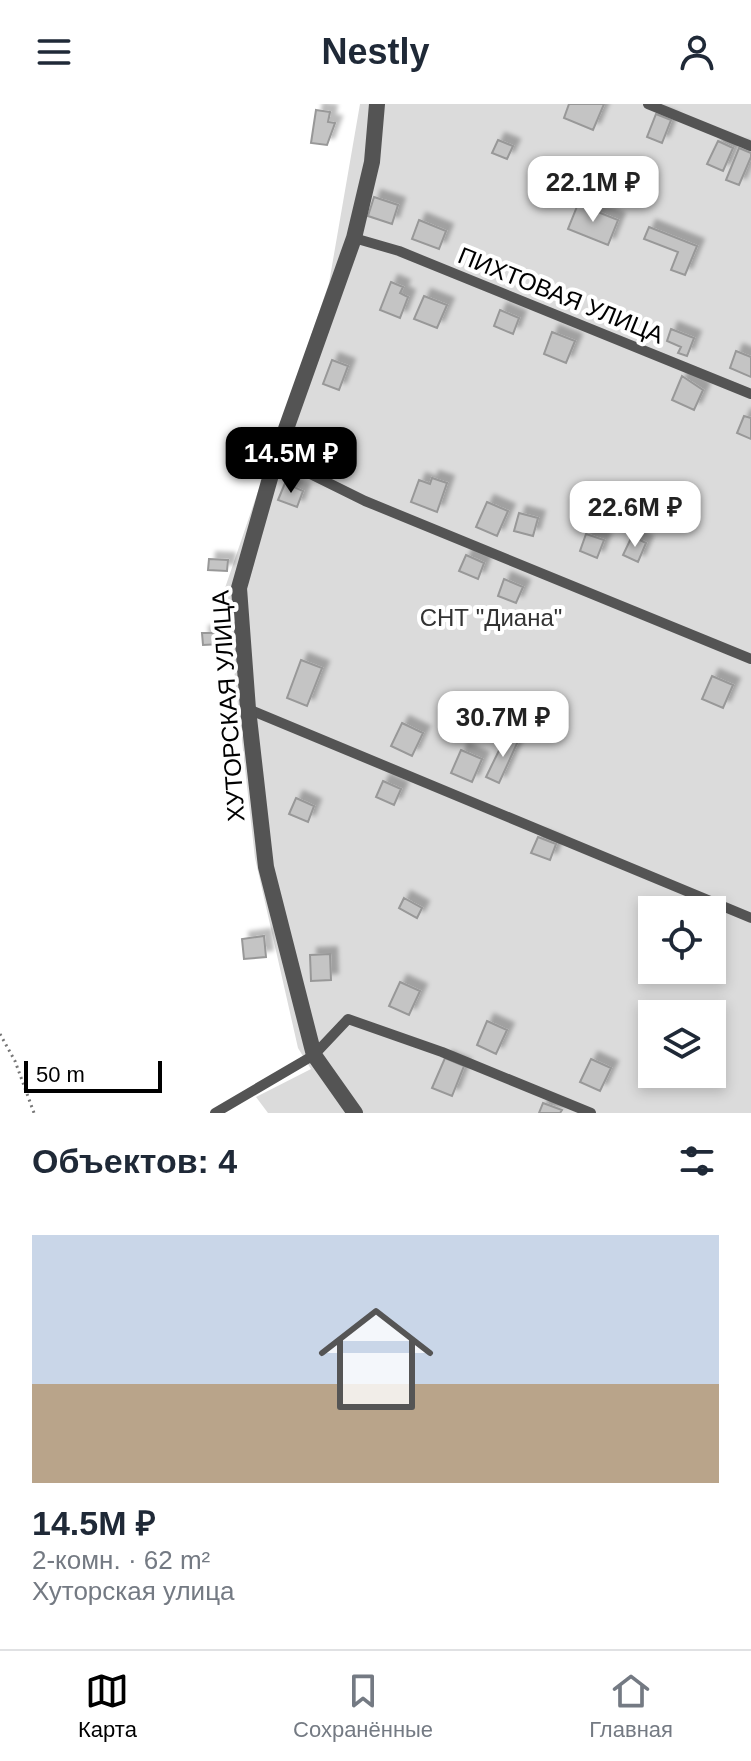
<!DOCTYPE html>
<html lang="ru">
<meta charset="utf-8">
<style>
:root{--surface:#fff;--page:#f2f2f3;--text:#1f2937;--muted:#747a83;--line:#e0e1e3;--accent:#000}
body{margin:0;font-family:Helvetica,sans-serif;background:var(--page);color:var(--text);height:100vh;display:flex;flex-direction:column;font-size:30px;white-space:nowrap}
*{box-sizing:border-box;margin:0}
p{font-size:26px;color:var(--muted)}
.icon{flex:none;width:44px;height:44px;fill:none;stroke:currentColor;stroke-width:2;stroke-linecap:round;stroke-linejoin:round}
.map{position:relative;height:1009px;overflow:hidden}
.side{display:flex;flex-direction:column;background:var(--surface);flex:1}
.side>*{flex:none}
.controls{position:absolute;left:638px;top:792px;display:grid;gap:16px}
.controls a{display:grid;place-items:center;width:88px;height:88px;border-radius:0px;background:var(--surface);box-shadow:0 4px 12px #0003;font-size:40px}
.scale{position:absolute;left:24px;bottom:20px;width:138px;box-sizing:border-box;padding-left:8px;border:4px solid #000;border-top:0;font-size:22px;line-height:28px;white-space:nowrap;color:#000;-webkit-text-stroke:6px #fff;paint-order:stroke}
.price{position:absolute;translate:-50% -68px;padding:0 18px;border-radius:16px;background:#fff;color:#222;font-size:26px;line-height:52px;filter:drop-shadow(0 2px 4px #0008)}
.price::after{content:'';position:absolute;left:50%;top:48px;width:24px;height:18px;margin-left:-12px;background:inherit;clip-path:polygon(0 0,100% 0,50% 100%)}
.price.selected{background:var(--accent);color:#fff}
ul{padding:0;list-style:none}
li{display:grid;align-content:center;gap:16px;height:424px;padding:0 32px}
li span{display:grid;place-items:center;height:248px;border-radius:0px;color:#555}
li>.icon{margin-inline-start:auto}
span .icon{width:144px;height:144px;fill:#fffc;stroke-width:1}
li b{font-size:34px}
h2{display:flex;justify-content:space-between;align-items:center;height:96px;padding:0 32px;font-size:34px}
header{display:flex;justify-content:space-between;align-items:center;height:104px;padding:0 32px;background:var(--surface);font-size:36px;font-weight:800}
.dock{display:flex;justify-content:space-around;align-items:center;height:112px;border-top:2px solid var(--line);background:var(--surface);font-size:22px;color:var(--muted)}
.dock a{display:grid;justify-items:center;gap:4px}
.dock .selected{color:var(--accent)}
.map>svg:first-child{display:block}
.green{fill:#dbdbdb;fill-rule:evenodd}
.building{fill:#c4c4c4;stroke:#989898;stroke-width:2;filter:url(#shadow)}
.lines{fill:none;stroke-linecap:round;stroke-linejoin:round}
.path{stroke:#767676;stroke-width:3;stroke-dasharray:2 4;stroke-linecap:butt}
.service{stroke:#545454;stroke-width:10}
.minor{stroke:#545454;stroke-width:16}
.labels{text-anchor:middle;dominant-baseline:central;stroke-width:8;stroke-linejoin:round;paint-order:stroke}
.street-label{font-size:24px;fill:#000;stroke:#fff}
.park-label{font-size:24px;fill:#323232;stroke:#fff}
</style>
<header><svg class="icon" aria-label="menu" viewBox="0 0 24 24"><path d="M4 6h16M4 12h16M4 18h16"/></svg>Nestly<svg class="icon" aria-label="person" viewBox="0 0 24 24"><circle cx="12" cy="8" r="4"/><path d="M4 21q1-7 8-7t8 7"/></svg></header>
<div class="map">
<svg width="751" height="1009" viewBox="0 0 751 1009">
<defs>
<filter id="shadow"><feDropShadow dx="7" dy="-7" stdDeviation="2" flood-color="#0004"/></filter>
</defs>
<rect width="100%" height="100%" fill="#fff"/>
<path class="green" d="M360,0H751V1009H268L256,993L311,965L298,944L255,754L225,484L329,179ZM652,806H712V866H652ZM652,910H712V970H652Z"/>
<path class="building" d="M569,0H604L593,26L564,14Z
M316,6L330,8L328,18L335,19L327,41L311,39Z
M656,10L671,16L662,39L647,33Z
M498,36L513,42L507,55L492,49Z
M718,37L733,44L723,67L707,60Z
M739,44L751,49V53L739,81L726,76Z
M374,93L398,101L392,120L368,112Z
M578,100L618,116L608,141L568,125Z
M419,116L446,127L439,145L412,135Z
M649,123L697,142L685,171L671,166L678,148L644,135Z
M391,178L403,183L400,189L408,193L400,214L380,206Z
M424,192L447,201L437,224L414,215Z
M500,206L519,214L513,230L494,222Z
M671,225L694,234L687,252L678,249L681,243L667,237Z
M552,228L575,237L566,259L544,250Z
M736,247L751,253V273L730,264Z
M332,256L348,262L339,286L323,280Z
M682,272L703,286L694,306L672,296Z
M744,312L751,314V335L737,329Z
M432,374L447,379L437,408L411,398L419,376L430,380Z
M285,379L303,387L297,403L278,396Z
M487,398L508,407L497,432L476,423Z
M519,409L538,414L533,432L514,427Z
M586,430L604,436L597,454L580,447Z
M632,432L646,439L638,458L623,451Z
M466,451L484,459L478,475L459,467Z
M209,455L228,456L227,467L208,466Z
M504,475L523,483L516,499L498,492Z
M202,529H222V540L203,541Z
M301,556L322,564L307,602L287,594Z
M712,572L733,581L723,604L702,595Z
M402,619L423,629L412,652L391,642Z
M507,630L519,635L499,679L486,673Z
M461,646L482,655L472,678L451,669Z
M383,677L401,685L394,701L376,693Z
M296,694L314,702L308,718L289,710Z
M538,733L556,740L550,756L531,749Z
M404,794L422,804L417,814L399,804Z
M264,832L266,853L244,855L242,835Z
M330,850L331,876L311,877L310,851Z
M400,878L420,887L409,911L389,902Z
M487,917L507,926L496,950L477,941Z
M445,954L464,962L452,992L432,984Z
M591,955L611,964L600,987L580,978Z
M543,999L562,1006L560,1009H539Z"/>
<g class="lines">
<path class="path" d="M0,930L15,957L34,1009"/>
<path class="service" d="M648,0L751,42
M354,134L399,147L751,290
M276,353L365,397L751,555
M248,605L751,814
M215,1009L314,951L348,915L442,948L591,1009"/>
<path class="minor" d="M355,1009L314,951L266,763L248,605L239,484L276,353L354,134L372,58L377,0"/>
</g>
<g class="labels">
<g class="street-label">
<text transform="translate(561 191) rotate(22)">ПИХТОВАЯ УЛИЦА</text>
<text transform="translate(228 602) rotate(-94)">ХУТОРСКАЯ УЛИЦА</text>
</g>
<g class="park-label">
<text x="491" y="513">СНТ "Диана"</text>
</g>
</g>
</svg>
<div class="controls">
<a><svg class="icon" aria-label="locate" viewBox="0 0 24 24"><circle cx="12" cy="12" r="6"/><path d="M12 2v4M12 18v4M2 12h4M18 12h4"/></svg></a>
<a><svg class="icon" aria-label="layers" viewBox="0 0 24 24"><path d="M12 4l9 5-9 5-9-5zM3 14l9 5 9-5"/></svg></a>
</div>
<div class="scale">50 m</div>
<b class="price" style="left:593px;top:120px">22.1M ₽</b>
<b class="price selected" style="left:291px;top:391px">14.5M ₽</b>
<b class="price" style="left:635px;top:445px">22.6M ₽</b>
<b class="price" style="left:503px;top:655px">30.7M ₽</b>
</div>
<section class="side">
<h2>Объектов: 4<svg class="icon" aria-label="filters" viewBox="0 0 24 24"><path d="M4 7h16M4 17h16"/><circle cx="9" cy="7" r="2"/><circle cx="15" cy="17" r="2"/></svg></h2>
<ul>
<li><span style="background:linear-gradient(#c9d6e8 60%,#b9a48a 0)"><svg class="icon" aria-label="home" viewBox="0 0 24 24"><path d="M3 11l9-7 9 7M6 9v11h12V9"/></svg></span><div><b>14.5M ₽</b><p>2-комн. · 62 m²</p><p>Хуторская улица</p></div></li>
</ul>
</section>
<nav class="dock">
<a class="selected"><svg class="icon" aria-label="map" viewBox="0 0 24 24"><path d="M3 6l6-2 6 2 6-2v14l-6 2-6-2-6 2zM9 4v14M15 6v14"/></svg>Карта</a>
<a><svg class="icon" aria-label="saved" viewBox="0 0 24 24"><path d="M7 4h10v16l-5-4-5 4z"/></svg>Сохранённые</a>
<a><svg class="icon" aria-label="home" viewBox="0 0 24 24"><path d="M3 11l9-7 9 7M6 9v11h12V9"/></svg>Главная</a>
</nav>
